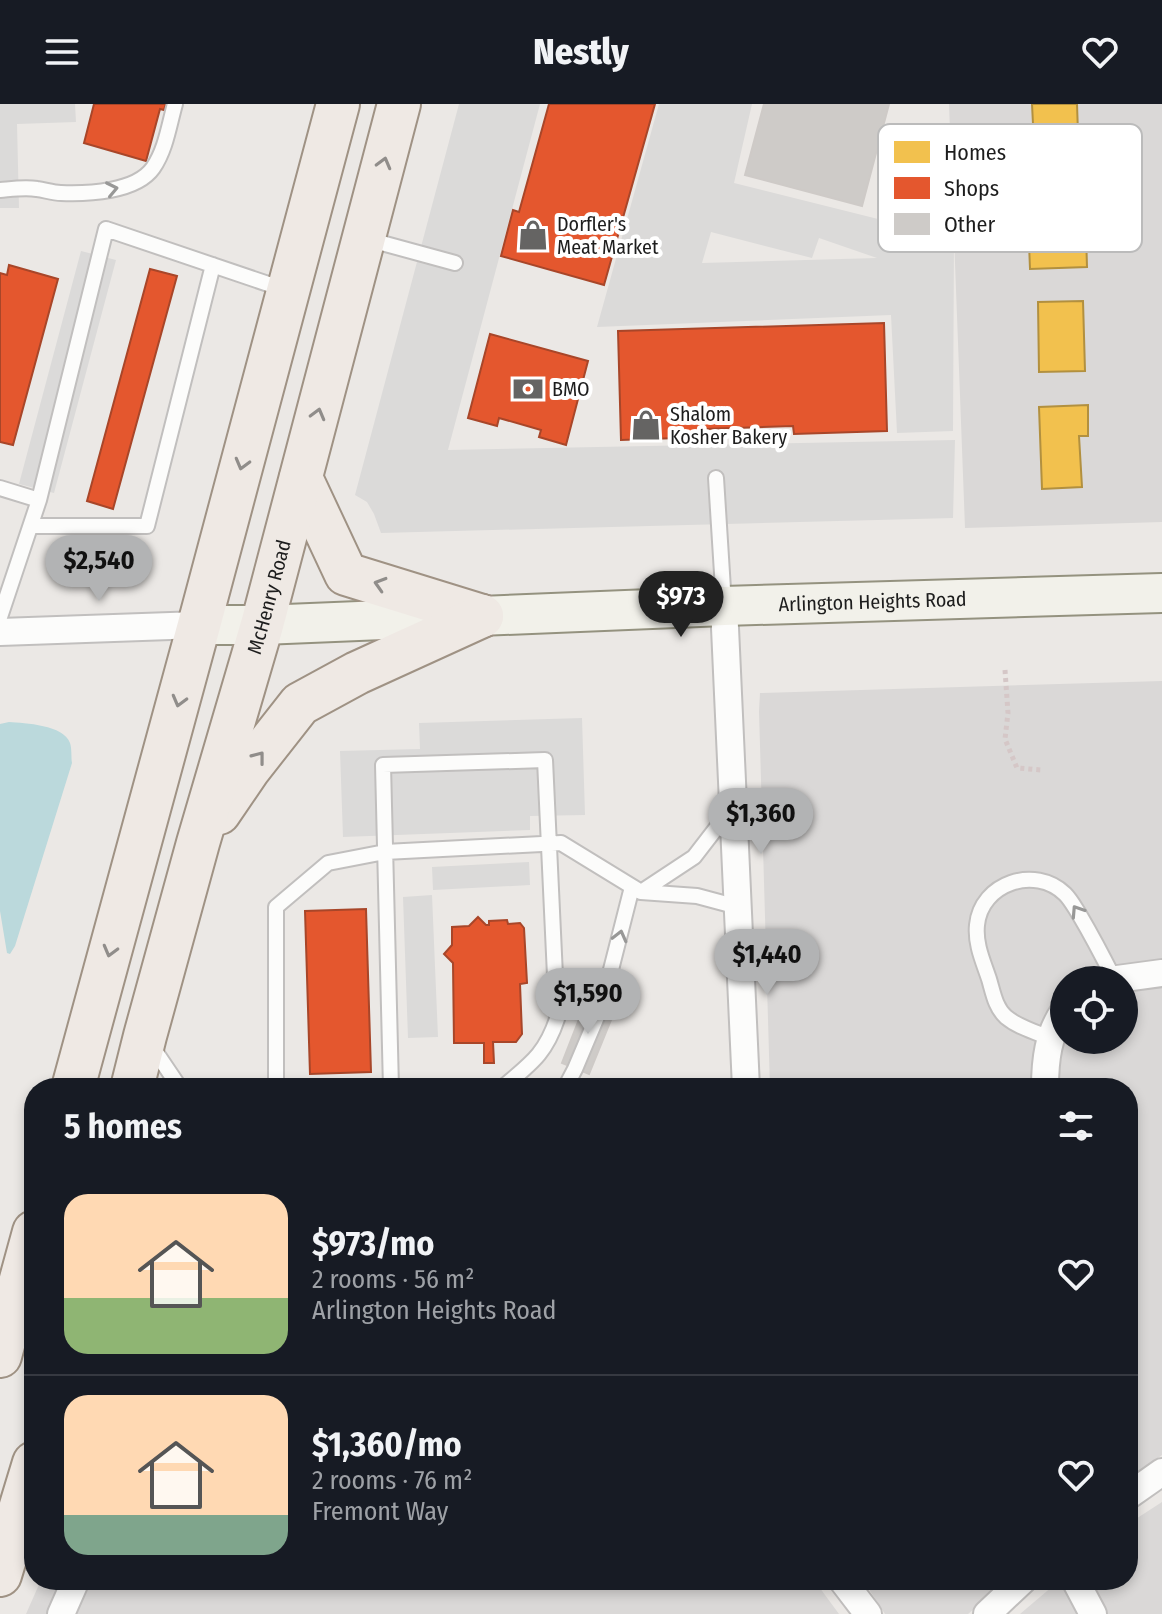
<!DOCTYPE html>
<meta charset="utf-8">
<style>
:root{--surface:#171b24;--page:#242831;--text:#f1f3f6;--muted:#9ea1a6;--line:#363941;--accent:#b2b3b4}
body{margin:0;font-family:"Fira Sans Condensed",sans-serif;background:var(--page);color:var(--text);height:100vh;display:flex;flex-direction:column;font-size:30px;white-space:nowrap}
*{box-sizing:border-box;margin:0}
p{font-size:26px;color:var(--muted)}
.icon{flex:none;width:44px;height:44px;fill:none;stroke:currentColor;stroke-width:2;stroke-linecap:round;stroke-linejoin:round}
.map{position:relative;flex:1;overflow:hidden}
.details{position:absolute;left:24px;top:974px;width:1114px;height:512px;display:flex;flex-direction:column;background:var(--surface);border-radius:32px;box-shadow:0 4px 12px #0003}
.details>*{flex:none}
.fabs{position:absolute;left:1050px;top:862px;display:grid;gap:16px}
.fabs a{display:grid;place-items:center;width:88px;height:88px;border-radius:50%;background:var(--surface);box-shadow:0 4px 12px #0003;font-size:40px}
.price{position:absolute;translate:-50% -68px;padding:0 18px;border-radius:28px;background:var(--accent);color:#111;font-size:26px;line-height:52px;filter:drop-shadow(0 2px 4px #0008)}
.price::after{content:'';position:absolute;left:50%;top:48px;width:24px;height:18px;margin-left:-12px;background:inherit;clip-path:polygon(0 0,100% 0,50% 100%)}
.price.selected{background:#222;color:#fff}
ul{padding:0;list-style:none}
li{display:flex;align-items:center;gap:24px;height:200px;padding:0 40px}
li+li{border-top:2px solid var(--line)}
li span{display:grid;place-items:center;flex:none;width:224px;height:160px;border-radius:24px;color:#555}
li>.icon{margin-inline-start:auto}
span .icon{width:96px;height:96px;fill:#fffc;stroke-width:1}
li b{font-size:34px}
h2{display:flex;justify-content:space-between;align-items:center;height:96px;padding:0 40px;font-size:34px}
header{display:flex;justify-content:space-between;align-items:center;height:104px;padding:0 40px;background:var(--surface);font-size:36px;font-weight:800}
.map>svg:first-child{display:block}
.residential{fill:#dad8d7;fill-rule:evenodd}
.parking{fill:#dbdad9;fill-rule:evenodd}
.water{fill:#bbd9dc}
.homes{fill:#f2c14e;stroke:#b2903f;stroke-width:2}
.shops{fill:#e4572e;stroke:#a84629;stroke-width:2}
.building{fill:#cecbc8;stroke:#cecac7;stroke-width:2}
.lines{fill:none;stroke-linecap:round;stroke-linejoin:round}
.service-casing{stroke:#c1bfbe;stroke-width:18}
.minor-casing{stroke:#c1bfbe;stroke-width:30}
.secondary-casing{stroke:#94927f;stroke-width:42}
.primary-casing{stroke:#9f9284;stroke-width:46}
.path{stroke:#d5c7c7;stroke-width:5;stroke-dasharray:4 4;stroke-linecap:butt}
.service{stroke:#fcfcfb;stroke-width:14}
.minor{stroke:#fcfcfb;stroke-width:26}
.secondary{stroke:#f2f1ea;stroke-width:38}
.primary{stroke:#efe9e4;stroke-width:42}
.oneway{stroke:#908d8a}
.oneway2{stroke:#989897}
.labels{text-anchor:middle;dominant-baseline:central;stroke-width:8;stroke-linejoin:round;paint-order:stroke}
.poi-label{font-size:20px;fill:#1d1d1d;stroke:#fff;text-anchor:start}
.street-label{font-size:20px;fill:#1d1d1d;stroke:#fff}
.key{fill:#fff;stroke:#bbb;stroke-width:2}
.key-label{font-size:22px;fill:#1d1d1d}
</style>
<header><svg class="icon" aria-label="menu" viewBox="0 0 24 24"><path d="M4 6h16M4 12h16M4 18h16"/></svg>Nestly<svg class="icon" aria-label="heart" viewBox="0 0 24 24"><path d="M12 20l-8-8c-3-5 5-10 8-4 3-6 11-1 8 4z"/></svg></header>
<div class="map">
<svg width="1162" height="1510" viewBox="0 0 1162 1510">
<rect width="100%" height="100%" fill="#ebe8e5"/>
<path class="residential" d="M949,0H1162V418L965,424Z
M1162,577V1351L1128,1376V984H770L759,607L760,589ZM1064,876H1124V936H1064Z
M1162,1398V1510H1020L1060,1476H1128V1420Z
M41,1476H814L839,1510H26Z
M863,1476H1007L968,1510H885Z"/>
<path class="parking" d="M0,0H75L76,18L17,20L19,104H0Z
M459,0H540L448,346L955,336L953,414L381,429L374,410L367,398L355,391Z
M659,0H752L734,79L954,134L953,327L897,329L891,211L597,223ZM711,128L812,154L819,134L877,154L702,159Z
M81,147L116,156L54,389L19,380Z
M582,614L585,711L530,712V726L343,733L340,647L420,645L419,619Z
M529,758L530,781L433,786L432,763Z
M432,791L438,933L408,934L403,793Z"/>
<path class="water" d="M9,618C25,619 64,621 70,639C72,645 71,653 72,659L15,842L10,850L7,849L0,807V620Z"/>
<path class="homes" d="M1032,0H1077L1079,59L1035,60Z
M1065,87L1067,129H1086L1087,163L1030,165L1027,88Z
M1083,197L1085,267L1039,268L1038,198Z
M1088,301V332H1079L1082,383L1042,385L1039,303Z"/>
<path class="shops" d="M94,0H166L164,6L160,5L146,57L84,39Z
M549,0H655L604,181L501,152L513,106L519,108Z
M9,161L58,175L13,341L0,338V169L7,171Z
M150,165L177,172L113,405L87,397Z
M884,219L887,327L794,330L793,322L706,325V333L621,336L618,227Z
M490,230L588,257L566,341L539,333L541,326L499,314L497,322L468,314Z
M366,805L371,968L310,970L305,807Z
M478,813L486,821H489V817L507,816L508,820L520,819L524,824L527,879L520,880L522,930L516,938H493L494,959H484V939H454L453,859L444,850L452,841V823L469,822Z"/>
<path class="building" d="M764,0H889L862,102L745,71Z
M587,895L615,906L589,970L562,959Z"/>
<g class="lines">
<g class="service-casing">
<path id="service" d="M0,86C12,85 25,83 37,85C45,86 53,89 61,89C88,90 136,88 153,64C166,45 169,21 175,0
M367,135L455,159
M716,374L724,501
M0,384L39,396
M31,422H147L213,161
M0,513L39,396L106,125L286,186
M641,788L694,753L731,705
M1050,934C1035,928 1018,923 1006,913C995,903 993,888 989,875C983,857 975,840 977,821C981,779 1035,761 1065,790C1071,796 1075,804 1079,810C1092,832 1103,853 1114,875
M151,941L180,984
M276,984V803L328,759L385,748L561,739L641,788L697,792L738,803
M391,984L383,661L545,656L557,915C545,951 530,960 502,984
M565,984L575,965L602,901L632,783"/>
</g>
<g class="minor-casing">
<path id="minor" d="M724,502L746,984
M0,528L199,521
M1110,876L1162,869
M1045,984C1045,956 1048,930 1064,907
M1128,1392L1162,1368
M842,1476L868,1510
M1075,1476L1093,1510
M61,1510L76,1476
M987,1510L1023,1476"/>
</g>
<g class="secondary-casing">
<g id="secondary">
<path id="s1" d="M199,521H262L724,502L1162,489"/>
</g>
</g>
<g class="primary-casing">
<g id="primary">
<path d="M301,374L346,470L482,512"/>
<path d="M219,709L249,665L300,600L357,569L482,512"/>
<path d="M73,984L199,521L338,0"/>
<path id="s2" d="M132,984L145,932L198,739L262,521L399,0"/>
<path d="M0,1252L34,1128"/>
<path d="M0,1471L34,1359"/>
</g>
</g>
<path class="path" d="M1005,566L1008,609L1005,635L1017,664L1041,666"/>
<use href="#service" class="service"/>
<use href="#minor" class="minor"/>
<use href="#secondary" class="secondary"/>
<use href="#primary" class="primary"/>
</g>
<defs><path id="oneway-chevron" d="M-2-3.5L2.5 0L-2 3.5" fill="none" stroke-width="1.6" stroke-linecap="round" stroke-linejoin="round" transform="scale(2)"/></defs>
<g class="oneway">
<use href="#oneway-chevron" transform="translate(384 59) rotate(-75)"/>
<use href="#oneway-chevron" transform="translate(318 310) rotate(-75)"/>
<use href="#oneway-chevron" transform="translate(242 360) rotate(105)"/>
<use href="#oneway-chevron" transform="translate(380 480) rotate(-163)"/>
<use href="#oneway-chevron" transform="translate(179 597) rotate(105)"/>
<use href="#oneway-chevron" transform="translate(259 653) rotate(-52)"/>
<use href="#oneway-chevron" transform="translate(110 847) rotate(105)"/>
</g>
<g class="oneway2">
<use href="#oneway-chevron" transform="translate(112 85) rotate(-12)"/>
<use href="#oneway-chevron" transform="translate(1077 807) rotate(-123)"/>
<use href="#oneway-chevron" transform="translate(620 832) rotate(-76)"/>
</g>
<defs>
<g id="shop-bare" transform="scale(2.4)"><path d="M-5-2.5h2.3a2.7 3.5 0 0 1 5.4 0H5L5.5 6h-11ZM-1.5-2.5h3a1.5 2.3 0 0 0-3 0Z" fill="#656463" stroke="#fff" stroke-width="2.5" paint-order="stroke"/></g>
<g id="bank-bare" transform="scale(2.4)"><path d="M-6-4H6V4H-6ZM0-2.3a2.3 2.3 0 1 0 0 4.6a2.3 2.3 0 1 0 0-4.6Z" fill="#656463" stroke="#fff" stroke-width="2.5" paint-order="stroke"/></g>
</defs>
<g fill-rule="evenodd">
<use href="#shop-bare" x="533" y="131"/>
<use href="#bank-bare" x="528" y="285"/>
<use href="#shop-bare" x="646" y="321"/>
</g>
<g class="labels">
<g class="poi-label">
<text x="557" y="120">Dorfler's<tspan x="557" dy="23">Meat Market</tspan></text>
<text x="552" y="285">BMO</text>
<text x="670" y="310">Shalom<tspan x="670" dy="23">Kosher Bakery</tspan></text>
</g>
<g class="street-label">
<text stroke="none"><textPath href="#s2" startOffset="510">McHenry Road</textPath></text>
<text stroke="none"><textPath href="#s1" startOffset="674">Arlington Heights Road</textPath></text>
</g>
</g>
<rect x="878" y="20" width="264" height="128" rx="12" class="key"/>
<rect x="894" y="37" width="36" height="22" fill="#f2c14e"/>
<rect x="894" y="73" width="36" height="22" fill="#e4572e"/>
<rect x="894" y="109" width="36" height="22" fill="#cecbc8"/>
<g class="key-label">
<text x="944" y="56">Homes</text>
<text x="944" y="92">Shops</text>
<text x="944" y="128">Other</text>
</g>
</svg>
<div class="fabs">
<a><svg class="icon" aria-label="locate" viewBox="0 0 24 24"><circle cx="12" cy="12" r="6"/><path d="M12 2v4M12 18v4M2 12h4M18 12h4"/></svg></a>
</div>
<b class="price" style="left:99px;top:499px">$2,540</b>
<b class="price selected" style="left:681px;top:535px">$973</b>
<b class="price" style="left:761px;top:752px">$1,360</b>
<b class="price" style="left:767px;top:893px">$1,440</b>
<b class="price" style="left:588px;top:932px">$1,590</b>
<section class="details">
<h2>5 homes<svg class="icon" aria-label="filters" viewBox="0 0 24 24"><path d="M4 7h16M4 17h16"/><circle cx="9" cy="7" r="2"/><circle cx="15" cy="17" r="2"/></svg></h2>
<ul>
<li><span style="background:linear-gradient(#ffd9b3 65%,#8fb573 0)"><svg class="icon" aria-label="home" viewBox="0 0 24 24"><path d="M3 11l9-7 9 7M6 9v11h12V9"/></svg></span><div><b>$973/mo</b><p>2 rooms · 56 m²</p><p>Arlington Heights Road</p></div><svg class="icon" aria-label="heart" viewBox="0 0 24 24"><path d="M12 20l-8-8c-3-5 5-10 8-4 3-6 11-1 8 4z"/></svg></li>
<li><span style="background:linear-gradient(#ffd9b3 75%,#7fa58c 0)"><svg class="icon" aria-label="home" viewBox="0 0 24 24"><path d="M3 11l9-7 9 7M6 9v11h12V9"/></svg></span><div><b>$1,360/mo</b><p>2 rooms · 76 m²</p><p>Fremont Way</p></div><svg class="icon" aria-label="heart" viewBox="0 0 24 24"><path d="M12 20l-8-8c-3-5 5-10 8-4 3-6 11-1 8 4z"/></svg></li>
</ul>
</section>
</div>
